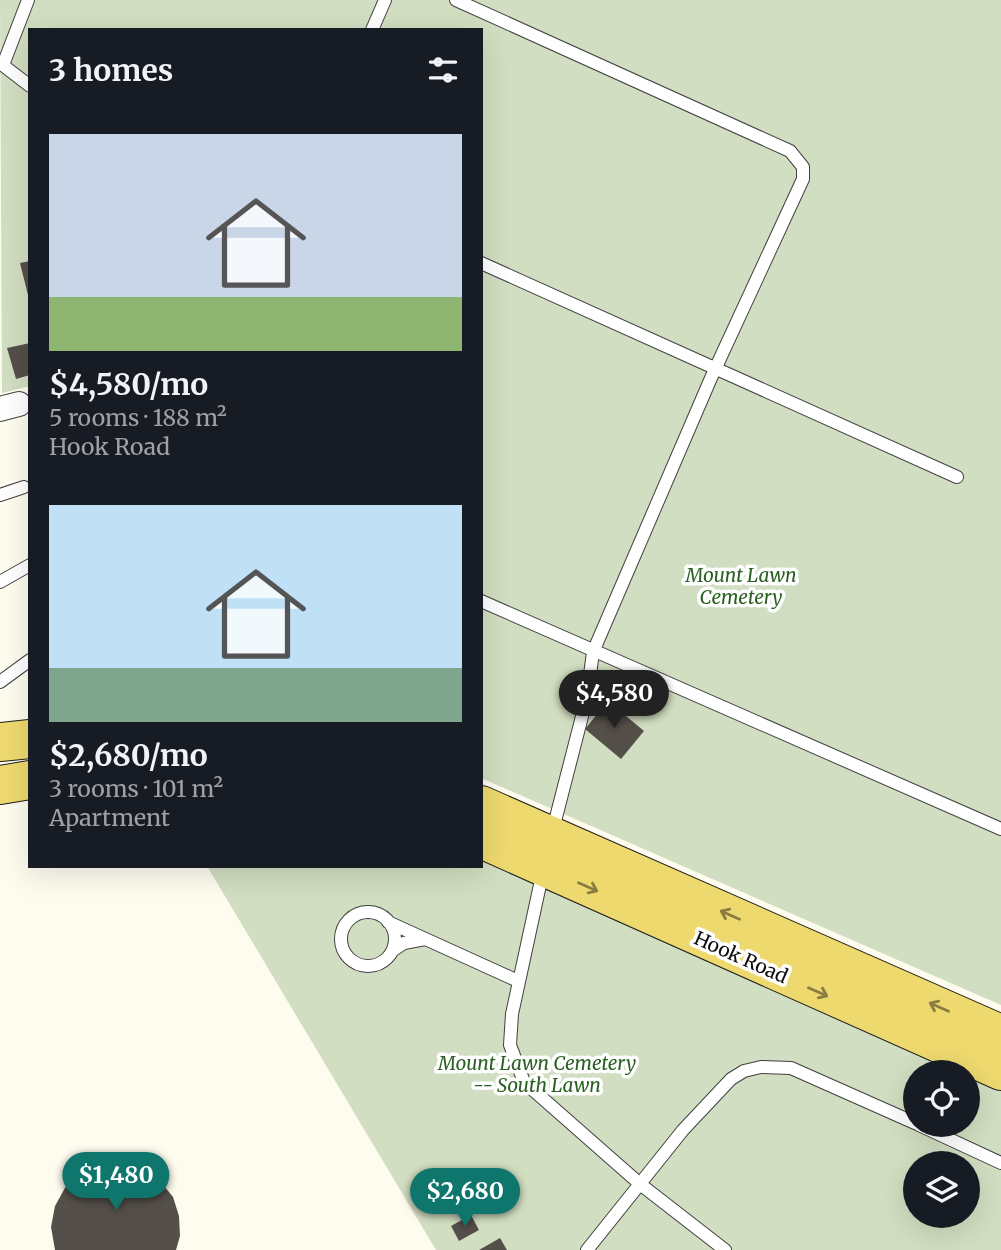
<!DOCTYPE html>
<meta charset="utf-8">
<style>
:root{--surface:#171b24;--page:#20242c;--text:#f1f3f6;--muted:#9ea1a6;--accent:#0f766e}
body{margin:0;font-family:Merriweather,serif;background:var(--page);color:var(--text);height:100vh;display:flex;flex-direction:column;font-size:26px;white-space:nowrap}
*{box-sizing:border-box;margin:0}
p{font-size:23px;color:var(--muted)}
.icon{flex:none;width:38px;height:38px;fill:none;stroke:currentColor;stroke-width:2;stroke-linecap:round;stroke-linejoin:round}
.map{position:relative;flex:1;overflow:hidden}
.panel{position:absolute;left:28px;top:28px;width:455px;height:840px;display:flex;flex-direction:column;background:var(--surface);border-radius:0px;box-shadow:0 7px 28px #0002}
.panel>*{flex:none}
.fabs{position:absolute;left:903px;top:1060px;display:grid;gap:14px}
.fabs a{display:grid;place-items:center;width:77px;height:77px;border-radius:50%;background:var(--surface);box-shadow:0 7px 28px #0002;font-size:35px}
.price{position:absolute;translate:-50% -60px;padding:0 16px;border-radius:24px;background:var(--accent);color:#fff;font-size:23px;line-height:46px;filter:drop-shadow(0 2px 4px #0008)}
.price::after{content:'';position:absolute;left:50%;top:42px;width:21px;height:16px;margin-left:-10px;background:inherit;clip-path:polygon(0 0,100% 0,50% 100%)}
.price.on{background:#222;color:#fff}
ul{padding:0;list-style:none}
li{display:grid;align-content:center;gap:14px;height:371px;padding:0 21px}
li span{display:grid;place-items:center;height:217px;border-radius:0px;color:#555}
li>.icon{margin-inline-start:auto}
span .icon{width:126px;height:126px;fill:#fffc;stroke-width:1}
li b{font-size:30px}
h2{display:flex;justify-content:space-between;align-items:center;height:84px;padding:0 21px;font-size:30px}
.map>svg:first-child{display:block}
.cemetery{fill:#d2dec1;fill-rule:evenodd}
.building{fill:#554f4a}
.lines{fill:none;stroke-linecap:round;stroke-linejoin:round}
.service-casing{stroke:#404040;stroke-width:14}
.minor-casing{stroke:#404040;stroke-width:26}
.primary-casing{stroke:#1e1e1e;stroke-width:40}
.service{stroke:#fff;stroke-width:12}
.minor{stroke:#fff;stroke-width:24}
.primary{stroke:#eed96e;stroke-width:38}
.oneway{stroke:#897d42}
.labels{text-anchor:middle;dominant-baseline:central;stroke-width:7;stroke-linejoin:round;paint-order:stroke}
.park-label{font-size:19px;font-style:italic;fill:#2a6022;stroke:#fff}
.street-label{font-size:19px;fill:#0d0d0d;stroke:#fff}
</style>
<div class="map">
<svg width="1001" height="1250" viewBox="0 0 1001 1250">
<rect width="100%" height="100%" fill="#fefcef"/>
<path class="cemetery" d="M0,0H1001V1005L481,778V30H30V386L2,393Z
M481,856L1001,1087V1250H436L207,866H481ZM915,1073H968V1125H915ZM915,1164H968V1216H915Z"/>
<path class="building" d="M30,261V299H29L20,263Z
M30,343V375L16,379L7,348Z
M608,701L644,731L621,759L585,729Z
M124,1163L144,1170L160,1181L173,1197L179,1216L180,1236L176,1250H55L51,1227L55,1206L66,1186L83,1171L104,1164Z
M471,1215L479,1230L459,1241L451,1226Z
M500,1238L507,1250H479Z"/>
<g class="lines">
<g class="service-casing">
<path id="service" d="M456,0L790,151L803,167V179L711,378L593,652L587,697L552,833
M372,30L385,0
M0,63L30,86
M3,65L28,0
M481,263L957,477
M0,495L24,487
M0,582L30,565
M481,601L1001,829
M0,682L30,660
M543,871L512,1014L510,1045L524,1082L640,1184L725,1250
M341 939a27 27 0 1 1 54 0a27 27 0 1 1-54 0Z
M388,922L518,981
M392,951L404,943L425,939
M919,1125L1001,1163
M587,1250L683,1130L731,1079L744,1071L761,1067L791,1068L915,1123"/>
</g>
<g class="minor-casing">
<path id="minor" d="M0,409L19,404"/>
</g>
<g class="primary-casing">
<path id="primary" d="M0,742L30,739
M0,785L30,780
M481,805L1001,1034
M481,839L1001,1071"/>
</g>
<use href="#service" class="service"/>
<use href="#minor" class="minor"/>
<use href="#primary" class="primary"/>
</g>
<defs><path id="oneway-shaft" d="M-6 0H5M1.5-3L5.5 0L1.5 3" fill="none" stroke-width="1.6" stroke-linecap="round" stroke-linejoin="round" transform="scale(1.75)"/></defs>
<g class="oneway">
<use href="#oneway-shaft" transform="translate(588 887) rotate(24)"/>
<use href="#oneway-shaft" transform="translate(730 915) rotate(-156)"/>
<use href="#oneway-shaft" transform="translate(818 992) rotate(24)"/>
<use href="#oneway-shaft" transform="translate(939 1007) rotate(-156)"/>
</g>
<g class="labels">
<g class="park-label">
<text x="741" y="575">Mount Lawn<tspan x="741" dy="22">Cemetery</tspan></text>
<text x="537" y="1063">Mount Lawn Cemetery<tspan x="537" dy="22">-- South Lawn</tspan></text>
</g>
<g class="street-label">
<text transform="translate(741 957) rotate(24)">Hook Road</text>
</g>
</g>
</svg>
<div class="fabs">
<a><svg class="icon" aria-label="locate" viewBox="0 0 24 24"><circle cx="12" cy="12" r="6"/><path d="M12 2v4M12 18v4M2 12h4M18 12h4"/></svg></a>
<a><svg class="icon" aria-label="layers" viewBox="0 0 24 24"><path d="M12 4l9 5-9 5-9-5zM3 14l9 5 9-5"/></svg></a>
</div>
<b class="price on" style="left:614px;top:730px">$4,580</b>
<b class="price" style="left:116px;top:1212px">$1,480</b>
<b class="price" style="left:465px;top:1228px">$2,680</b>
<section class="panel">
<h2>3 homes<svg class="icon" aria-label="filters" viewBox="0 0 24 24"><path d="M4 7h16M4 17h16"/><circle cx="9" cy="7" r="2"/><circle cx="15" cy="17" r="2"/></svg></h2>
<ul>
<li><span style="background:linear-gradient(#c9d6e8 75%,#8fb573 0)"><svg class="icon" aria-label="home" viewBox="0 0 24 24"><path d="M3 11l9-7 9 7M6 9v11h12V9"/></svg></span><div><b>$4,580/mo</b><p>5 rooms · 188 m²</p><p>Hook Road</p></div></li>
<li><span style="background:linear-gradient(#bfe0f5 75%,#7fa58c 0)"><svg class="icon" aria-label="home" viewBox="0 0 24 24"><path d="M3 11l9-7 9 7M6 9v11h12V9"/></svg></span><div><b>$2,680/mo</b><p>3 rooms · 101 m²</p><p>Apartment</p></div></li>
</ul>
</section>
</div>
